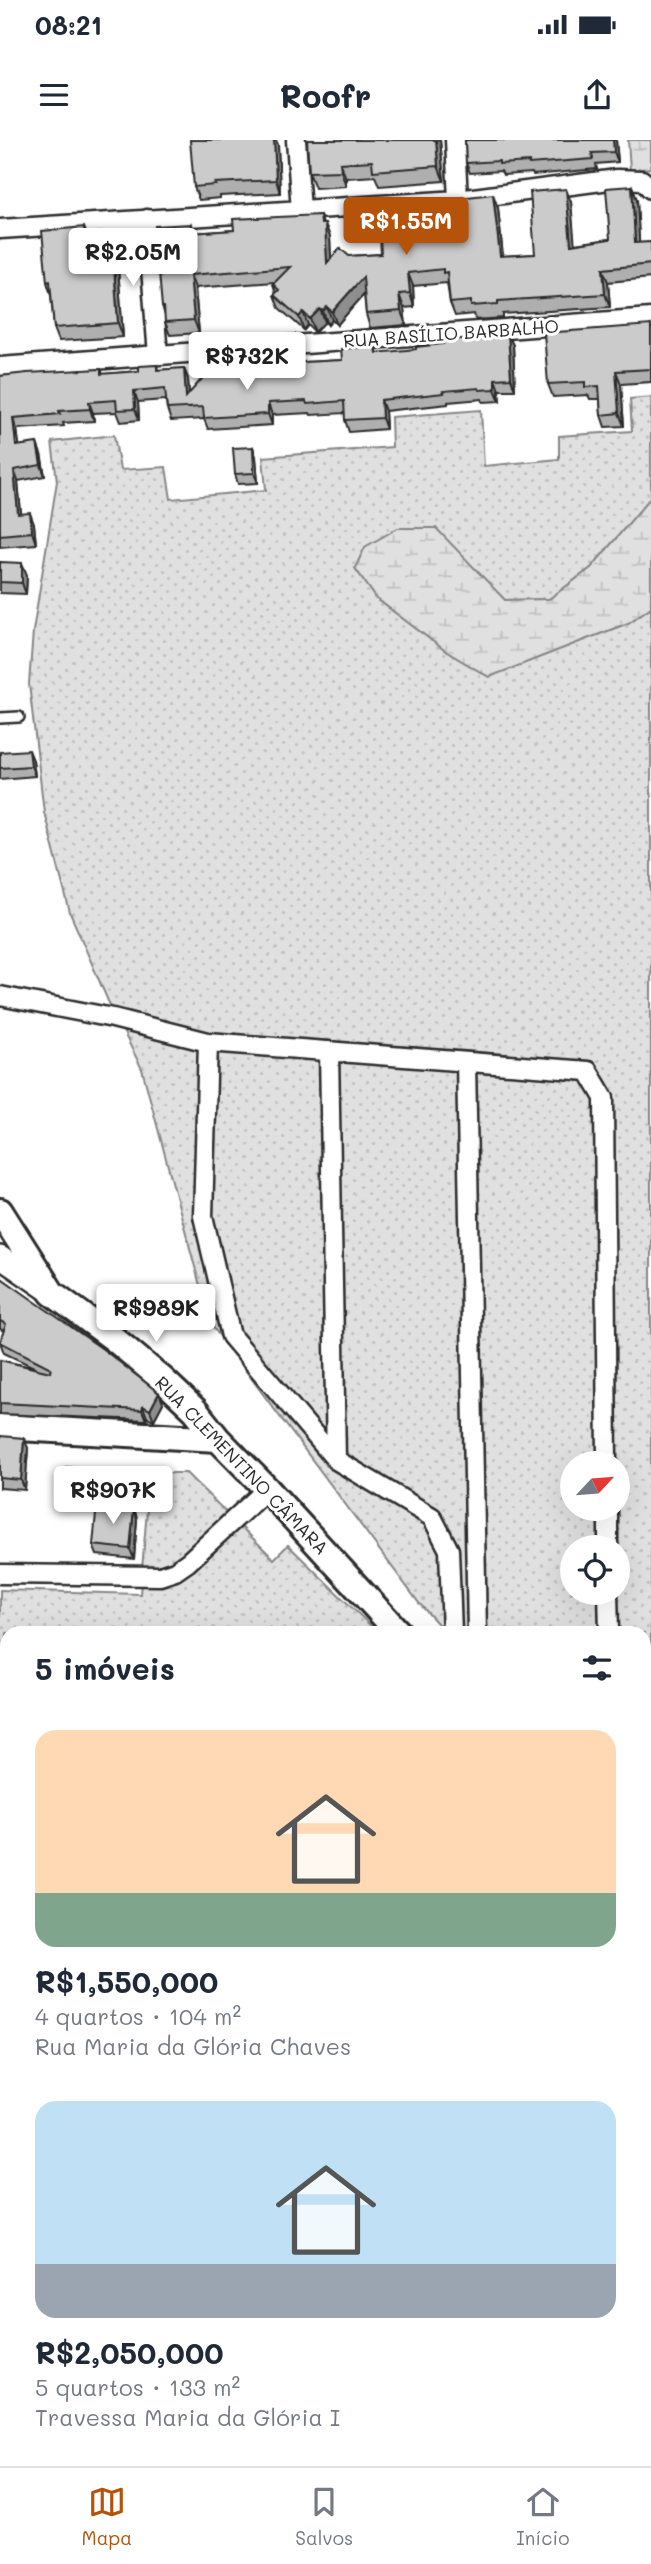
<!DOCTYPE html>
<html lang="pt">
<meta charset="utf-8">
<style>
:root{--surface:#fff;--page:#f6f6f7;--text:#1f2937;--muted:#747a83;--line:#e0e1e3;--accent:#b45309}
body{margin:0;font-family:Mali,sans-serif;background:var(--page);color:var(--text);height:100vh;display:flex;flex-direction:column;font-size:26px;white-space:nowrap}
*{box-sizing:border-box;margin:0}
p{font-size:23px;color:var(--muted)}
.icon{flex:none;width:38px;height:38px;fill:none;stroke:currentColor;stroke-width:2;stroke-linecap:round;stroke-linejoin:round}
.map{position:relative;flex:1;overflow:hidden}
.drawer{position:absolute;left:0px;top:1486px;width:651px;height:842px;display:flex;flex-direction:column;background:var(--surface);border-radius:21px 21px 0 0;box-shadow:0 7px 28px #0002}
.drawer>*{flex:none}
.needle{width:46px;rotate:64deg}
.fabs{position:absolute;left:560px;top:1311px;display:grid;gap:14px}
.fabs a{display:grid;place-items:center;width:70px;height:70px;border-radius:50%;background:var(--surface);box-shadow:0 7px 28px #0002;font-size:35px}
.price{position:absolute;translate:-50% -60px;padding:0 16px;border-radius:7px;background:#fff;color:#222;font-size:23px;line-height:46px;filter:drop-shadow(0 2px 4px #0008)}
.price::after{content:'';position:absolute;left:50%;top:42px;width:21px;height:16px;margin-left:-10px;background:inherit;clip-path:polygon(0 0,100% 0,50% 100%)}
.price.on{background:var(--accent);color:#fff}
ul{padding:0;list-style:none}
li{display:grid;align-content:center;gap:14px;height:371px;padding:0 35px}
li span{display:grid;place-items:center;height:217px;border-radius:21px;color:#555}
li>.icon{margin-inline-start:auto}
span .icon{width:126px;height:126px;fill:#fffc;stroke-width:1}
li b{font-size:30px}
h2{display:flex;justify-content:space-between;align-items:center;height:84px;padding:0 35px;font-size:30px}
.status{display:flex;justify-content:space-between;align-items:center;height:49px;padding:0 35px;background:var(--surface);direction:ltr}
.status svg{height:19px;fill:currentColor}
header{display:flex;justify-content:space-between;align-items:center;height:91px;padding:0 35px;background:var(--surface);font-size:32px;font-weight:700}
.dock{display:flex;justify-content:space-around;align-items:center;height:98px;border-top:2px solid var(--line);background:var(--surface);font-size:19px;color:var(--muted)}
.dock a{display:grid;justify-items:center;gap:4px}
.dock .on{color:var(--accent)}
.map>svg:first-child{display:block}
.grass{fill:url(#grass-dots);stroke:#868686;stroke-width:2;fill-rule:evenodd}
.wetland{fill:url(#wetland-marsh);stroke:#868686;stroke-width:2}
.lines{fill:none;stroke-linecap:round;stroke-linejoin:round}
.stream{stroke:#7e7e7e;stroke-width:5}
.service-casing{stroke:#2b2b2b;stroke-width:14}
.minor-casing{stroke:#2b2b2b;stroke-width:23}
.tertiary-casing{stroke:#2b2b2b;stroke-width:26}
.secondary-casing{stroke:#2b2b2b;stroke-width:30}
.service{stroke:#fff;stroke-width:9}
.minor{stroke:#fff;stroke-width:18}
.tertiary{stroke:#fff;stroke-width:21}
.secondary{stroke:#fff;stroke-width:24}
.wall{fill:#afafaf;stroke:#2b2b2b;stroke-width:2}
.shaded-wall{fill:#8e8e8e;stroke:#2b2b2b;stroke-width:2}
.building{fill:#cbcbcb;stroke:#2b2b2b;stroke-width:2}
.labels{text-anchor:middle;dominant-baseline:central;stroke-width:6;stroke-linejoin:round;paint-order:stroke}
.street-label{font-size:18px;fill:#2b2b2b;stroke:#fff}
</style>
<div class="status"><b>08:21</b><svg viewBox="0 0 49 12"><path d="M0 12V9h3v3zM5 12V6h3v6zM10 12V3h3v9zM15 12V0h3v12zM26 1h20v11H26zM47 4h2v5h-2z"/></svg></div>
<header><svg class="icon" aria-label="menu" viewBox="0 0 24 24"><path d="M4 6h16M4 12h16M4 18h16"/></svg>Roofr<svg class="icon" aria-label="share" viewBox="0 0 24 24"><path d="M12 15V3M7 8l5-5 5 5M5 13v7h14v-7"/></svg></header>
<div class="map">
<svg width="651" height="2326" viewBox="0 0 651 2326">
<defs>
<pattern id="grass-dots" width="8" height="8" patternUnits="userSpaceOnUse" patternTransform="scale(1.75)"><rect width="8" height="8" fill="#e0e0e0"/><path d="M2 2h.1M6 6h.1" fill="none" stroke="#c0c0c0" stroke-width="1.8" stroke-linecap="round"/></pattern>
<pattern id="wetland-marsh" width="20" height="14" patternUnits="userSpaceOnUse" patternTransform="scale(1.75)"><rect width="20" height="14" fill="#e0e0e0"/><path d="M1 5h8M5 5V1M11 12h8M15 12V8" fill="none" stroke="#c0c0c0"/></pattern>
</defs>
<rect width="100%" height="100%" fill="#fff"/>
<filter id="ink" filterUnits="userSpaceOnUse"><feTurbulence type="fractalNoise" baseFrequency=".0143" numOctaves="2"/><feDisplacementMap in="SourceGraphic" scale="14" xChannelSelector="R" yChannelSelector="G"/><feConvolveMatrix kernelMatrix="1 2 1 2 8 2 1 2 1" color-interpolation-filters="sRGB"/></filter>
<g filter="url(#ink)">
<path class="grass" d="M651,257V357L591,428L549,459L505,460L474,429L355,428L377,459L447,512L489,537L628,483L651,467V1687L644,1694V1493H446L419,1463L210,1183L142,929L108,861L70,773L44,672L29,544L33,491L57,341L52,302L114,295L120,330L166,327L171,359L266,350L263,317L392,307L391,277L481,270L484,326L559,319V296L632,291L630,259ZM572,1323H618V1368H572ZM572,1407H618V1452H572Z
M150,1333H186L274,1419L288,1405L378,1493H7V1573L0,1572V1450L140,1454Z
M0,1845H7V1969L0,1968Z
M7,2310V2320L275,2321L268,2326H4Z"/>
<path class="wetland" d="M628,0H651V28L630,30Z
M651,357V467L628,483L489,537L447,512L377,459L355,428L365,407L398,388H436L505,460L549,459L591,428Z
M274,2321L275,2320L374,2321L365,2326H268Z"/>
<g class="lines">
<path class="stream" d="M644,1722L651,1718
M333,2326L338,2320"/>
<g class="service-casing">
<path id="service" d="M0,578L19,577"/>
</g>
<g class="minor-casing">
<path id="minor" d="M296,0L301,71
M455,0L458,60
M147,79L158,215
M0,89L458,60L617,39L642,40L651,49
M0,227L651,178
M0,856L113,878L208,902L588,931L604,958L607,1323
M208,902L203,1076L231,1196L336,1320L432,1377L449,1410L452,1493
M329,911L336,1320
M466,922L477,1493
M608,1368V1407
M0,1434L160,1436L175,1431L188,1422L267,1349
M608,1452L609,1493"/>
</g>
<g class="tertiary-casing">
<path id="tertiary" d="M0,1117L48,1150"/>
</g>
<g class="secondary-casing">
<path id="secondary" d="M0,1071L52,1153L113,1198L162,1239L195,1270L218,1299L267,1349L399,1493
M0,1287L218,1299
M644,1742L651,1749"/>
</g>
<use href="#service" class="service"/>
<use href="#minor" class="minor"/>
<use href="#tertiary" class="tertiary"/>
<use href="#secondary" class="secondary"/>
</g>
<path class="wall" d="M307,0H440L444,41L379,46L375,36L346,38V46L315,48L309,32Z
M616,0L618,22L596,24L597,29L533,35L532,33L503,35L501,31L470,33L466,23Z
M278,5L280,53L220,56V58L199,60L194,47Z
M632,46L637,60L639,103L651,102V138L608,142L610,167L503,174V178L476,180L474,174L455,176L450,163L447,143L413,146L414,167L404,168L406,185L370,188L366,174L364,154L337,185L332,180L328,185L325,182L315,192L308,185L304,190L279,168L274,155L276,153L273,144L275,142L195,148L199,193L170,195L165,182V175L162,167L191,84L194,93L234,90L320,75L323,84H325L330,97L331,119L349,116L381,114L397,90L420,89L498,68L503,116L535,114L571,62L574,104L610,99Z
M112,99L117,113L123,197L59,201L54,188L51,155L47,142L89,101Z
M651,185V242L621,244L624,286L605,287L601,275L600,259H590L588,255L553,257L548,244Z
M513,205L515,250H499L500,261L483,262L482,259L448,262V264L385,271L386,289L349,292L345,280V273L311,275L310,273L272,275V285L208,289L204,279L171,281L167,269L166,260L138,262L139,280L121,282L117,272L93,273L94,281L63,283L64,286L17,289L19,306L41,314L45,336L18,341L21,373L34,384L36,404L0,407V236L101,229L103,234L139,231L157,225L158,230L184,228L188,239L189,254L228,230L265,214L268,224L342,220L375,206L378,213Z
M253,307L256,317L258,343L238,344L235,334Z
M0,422L27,435L26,454L0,453Z
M0,612L33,620L35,636L0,639Z
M0,1137L159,1253L163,1263L154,1280L147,1277L146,1280L0,1274V1220L36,1228L4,1213L0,1202L4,1191L0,1189Z
M0,1296L28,1308L25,1350L0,1348Z
M84,1329L88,1339L86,1367L68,1366L65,1356Z
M134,1368L137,1379L134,1419L97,1415L93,1405Z"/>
<path class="shaded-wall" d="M274,0H276L278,5L280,53L276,40Z
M436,0H440L444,41L438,26Z
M613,0H616L618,22L614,12Z
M340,23L346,38V46L341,31Z
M632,46L637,60L640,117L635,103Z
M566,49L571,62L576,118L571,105Z
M493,54L498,68L504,129L500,116Z
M393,76L397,89L398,104L394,91Z
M325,84L330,97L332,137L327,123Z
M84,87L89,101L85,102Z
M112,99L117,113L123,197L118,183Z
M603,129L608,142L610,167L605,154Z
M408,133L413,146L414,167L410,153Z
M190,135L195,148L199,193L194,180Z
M363,137L368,150L337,185L332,172Z
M399,154L404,168L406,185L401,171Z
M327,167L332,180L328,185L323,171Z
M320,169L325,182L315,192L310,179Z
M303,172L308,185L304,190L299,177Z
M508,194L513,205L515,250L511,238Z
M184,228L188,239L190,269L186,257Z
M616,231L621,244L624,286L619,273Z
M495,239L499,250L500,261L495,249Z
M134,251L138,262L139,280L135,269Z
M381,260L385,271L386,289L382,278Z
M89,262L93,273L94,281L90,269Z
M268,263L272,275V285L268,274Z
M13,278L17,289L21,318L16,306Z
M37,303L41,314L45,336L41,325Z
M253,307L256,317L258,343L254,333Z
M14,330L18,341L22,385L18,374Z
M30,373L34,384L36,404L32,392Z
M22,423L27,435L26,454L22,443Z
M29,610L33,620L35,636L31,626Z
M159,1253L163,1263L154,1280L150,1270Z
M143,1266L147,1277L146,1280L142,1270Z
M24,1298L28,1308L25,1350L21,1340Z
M84,1329L88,1339L86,1367L82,1357Z
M134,1368L137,1379L134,1419L130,1409Z"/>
<path class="building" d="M190,0H274L276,40L215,43L216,45L194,47Z
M307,0H436L438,26L373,31L372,21L340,23L341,31L309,32Z
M465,0H613L614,12L592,13L593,19L529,24V22L499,24V21L466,23Z
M632,46L635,103L651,102V124L603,129L605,154L498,161V164L471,166V161L450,163L447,132L443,133V129L408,133L410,153L399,154L401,171L366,174L363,137L332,172L327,167L323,171L320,169L310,179L303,172L299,177L274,155L279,150L273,144L290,127L190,135L194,180L165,182L164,167H162L155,86L191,84V93L234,90L233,79L320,75L321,84H325L327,123L340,108L349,116L381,114L379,77L393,76L394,91L420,89L419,68L459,64V58L493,54L500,116L535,114L530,52L566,49L571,105L610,99L606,48Z
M84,87L85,102L112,99L118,183L54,188L50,141L47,142L42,91Z
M651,185V229L616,231L619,273L601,275L599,246L585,247V242L548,244L544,193Z
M508,194L511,238L495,239V249L479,250V248L443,251L444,253L381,260L382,278L345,280L344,261L307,264L306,261L268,263V274L204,278L203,267L167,269L165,248L134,251L135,269L117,270L116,260L89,262L90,269L59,271L60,274L13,278L16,306L37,303L41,325L14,330L18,374L30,373L32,392L0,395V236L27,233L101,229V234L139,231V226L157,225V230L184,228L186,257L208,232L228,230L227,216L265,214V224L342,220L341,209L375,206L376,213L416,209V207L443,204L442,201Z
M253,307L254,333L235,334L233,308Z
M0,422L22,423V443L0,442Z
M29,610L31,626L0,628V612Z
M0,1137L104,1210L159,1253L150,1270L143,1266L142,1270L0,1263V1220L50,1232L51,1228L0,1202L6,1184L0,1181Z
M0,1296L24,1298L21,1340L0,1338Z
M66,1327L84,1329L82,1357L65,1356Z
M97,1363L134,1368L130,1409L93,1405Z"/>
</g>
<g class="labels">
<g class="street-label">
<text transform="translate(451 193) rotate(-4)">RUA BASÍLIO BARBALHO</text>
<text transform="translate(242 1325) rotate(46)">RUA CLEMENTINO CÂMARA</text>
</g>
</g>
</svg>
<div class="fabs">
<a><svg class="needle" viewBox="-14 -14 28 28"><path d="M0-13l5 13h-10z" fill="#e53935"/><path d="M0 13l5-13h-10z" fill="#747a83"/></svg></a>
<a><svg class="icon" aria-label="locate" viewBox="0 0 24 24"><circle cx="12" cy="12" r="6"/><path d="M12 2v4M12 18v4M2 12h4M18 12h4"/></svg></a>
</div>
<b class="price on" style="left:406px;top:117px">R$1.55M</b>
<b class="price" style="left:133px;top:148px">R$2.05M</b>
<b class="price" style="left:247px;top:252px">R$732K</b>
<b class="price" style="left:156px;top:1204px">R$989K</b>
<b class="price" style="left:113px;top:1386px">R$907K</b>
<section class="drawer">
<h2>5 imóveis<svg class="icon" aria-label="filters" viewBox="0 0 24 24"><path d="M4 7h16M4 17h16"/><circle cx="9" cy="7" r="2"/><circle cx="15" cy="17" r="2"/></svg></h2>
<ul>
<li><span style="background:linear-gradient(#ffd9b3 75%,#7fa58c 0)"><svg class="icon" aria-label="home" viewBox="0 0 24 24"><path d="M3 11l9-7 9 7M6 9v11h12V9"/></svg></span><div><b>R$1,550,000</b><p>4 quartos · 104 m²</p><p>Rua Maria da Glória Chaves</p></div></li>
<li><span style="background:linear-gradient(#bfe0f5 75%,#9aa5b1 0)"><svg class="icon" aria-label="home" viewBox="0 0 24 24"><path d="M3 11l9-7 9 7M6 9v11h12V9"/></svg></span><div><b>R$2,050,000</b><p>5 quartos · 133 m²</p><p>Travessa Maria da Glória I</p></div></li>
</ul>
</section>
</div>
<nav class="dock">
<a class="on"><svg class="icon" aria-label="map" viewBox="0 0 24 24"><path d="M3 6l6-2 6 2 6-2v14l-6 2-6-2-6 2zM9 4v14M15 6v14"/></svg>Mapa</a>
<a><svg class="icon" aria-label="saved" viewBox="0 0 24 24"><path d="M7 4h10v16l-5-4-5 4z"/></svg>Salvos</a>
<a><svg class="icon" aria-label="home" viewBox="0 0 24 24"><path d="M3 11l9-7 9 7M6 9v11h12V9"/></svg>Início</a>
</nav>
